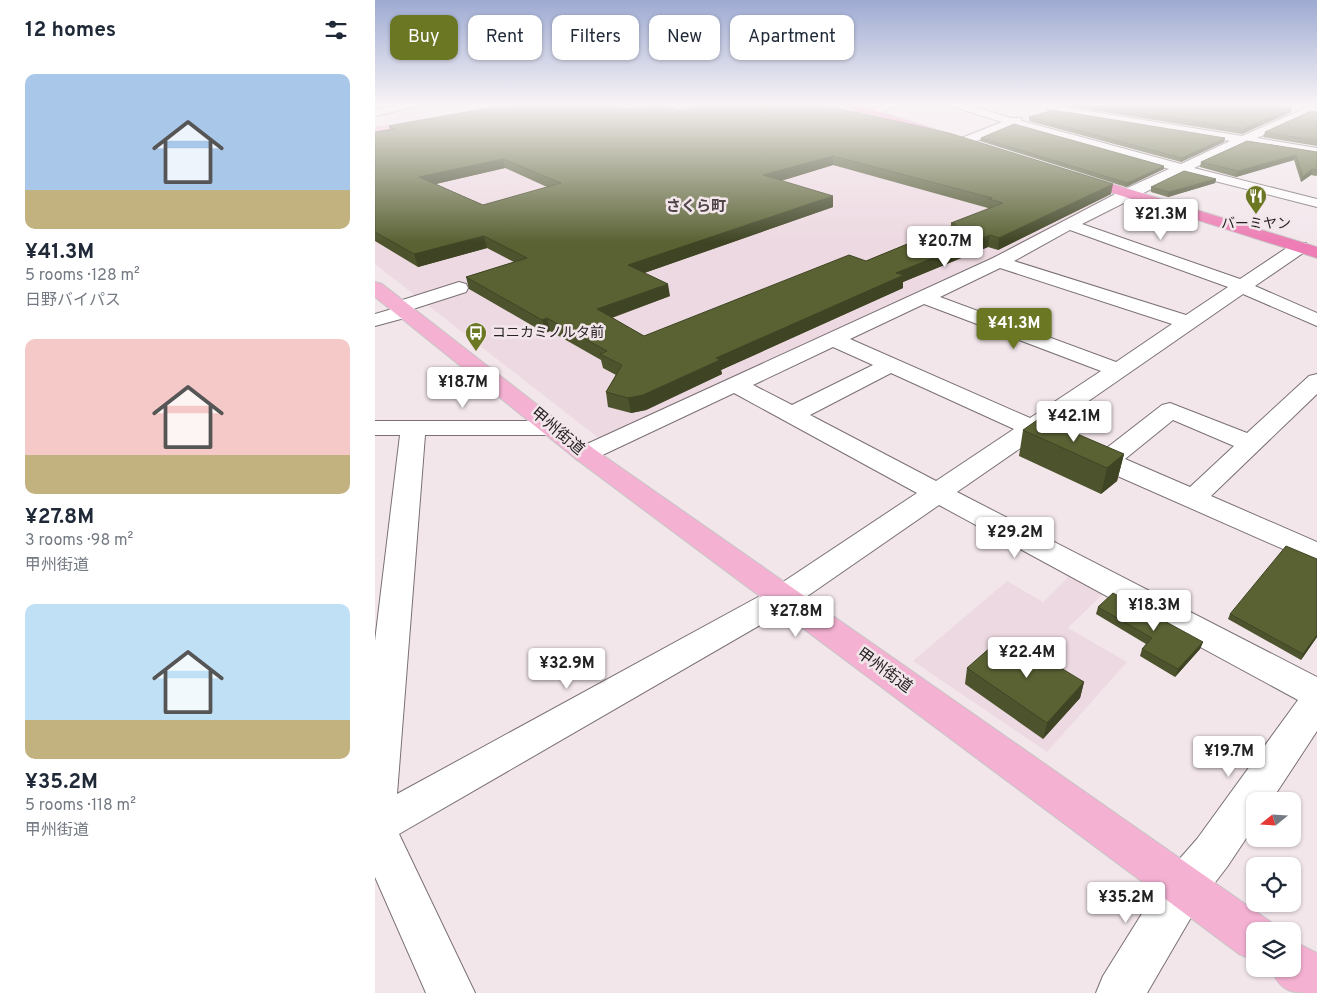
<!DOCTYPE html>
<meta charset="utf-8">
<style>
:root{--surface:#fff;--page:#f2f2f3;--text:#1f2937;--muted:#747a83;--accent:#6b7722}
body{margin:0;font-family:Overpass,"Noto Sans JP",sans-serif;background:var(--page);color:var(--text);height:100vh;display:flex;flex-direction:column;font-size:19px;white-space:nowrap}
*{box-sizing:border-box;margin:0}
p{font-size:16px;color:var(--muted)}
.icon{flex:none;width:28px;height:28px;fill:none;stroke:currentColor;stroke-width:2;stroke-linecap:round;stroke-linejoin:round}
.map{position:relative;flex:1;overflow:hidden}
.panel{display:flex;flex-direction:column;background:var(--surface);width:375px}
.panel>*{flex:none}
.guide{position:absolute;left:15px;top:15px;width:475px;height:45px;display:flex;gap:10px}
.needle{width:32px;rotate:252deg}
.controls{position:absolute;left:871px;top:792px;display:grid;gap:10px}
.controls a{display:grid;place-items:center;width:55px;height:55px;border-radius:10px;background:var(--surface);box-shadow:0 1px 4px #0004;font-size:25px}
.price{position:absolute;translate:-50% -42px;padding:0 11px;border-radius:5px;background:#fff;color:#222;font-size:16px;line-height:32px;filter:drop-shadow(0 1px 2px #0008)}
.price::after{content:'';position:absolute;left:50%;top:30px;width:15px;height:11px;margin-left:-8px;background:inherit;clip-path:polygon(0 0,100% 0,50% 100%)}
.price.on{background:var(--accent);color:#fff}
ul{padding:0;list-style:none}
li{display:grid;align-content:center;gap:10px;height:265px;padding:0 25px}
li span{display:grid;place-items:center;height:155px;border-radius:10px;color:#555}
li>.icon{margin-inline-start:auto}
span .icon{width:90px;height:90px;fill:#fffc;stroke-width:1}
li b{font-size:21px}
h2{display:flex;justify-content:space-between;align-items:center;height:60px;padding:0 25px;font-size:21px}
.tag{padding:0 18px;border-radius:10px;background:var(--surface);box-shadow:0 1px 4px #0004;font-size:18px;line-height:45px}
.tag.on{background:var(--accent);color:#fff}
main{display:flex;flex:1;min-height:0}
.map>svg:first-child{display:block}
.built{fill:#edd9e1}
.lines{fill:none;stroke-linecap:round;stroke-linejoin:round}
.minor-casing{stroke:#7a7074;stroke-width:2}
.major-casing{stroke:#c7c6c6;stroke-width:2}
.highway-casing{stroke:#c7c6c6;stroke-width:2}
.minor{fill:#fff;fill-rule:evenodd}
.major{fill:#f4b1d2;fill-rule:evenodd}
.highway{fill:#ed7db4;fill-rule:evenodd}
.wall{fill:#4d542d;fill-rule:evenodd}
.shaded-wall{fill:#3f4524}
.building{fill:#5a6234;stroke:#3f4524;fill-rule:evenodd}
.labels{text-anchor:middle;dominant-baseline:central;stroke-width:5;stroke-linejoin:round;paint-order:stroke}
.far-poi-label{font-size:14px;fill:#262223;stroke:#f2e6eb}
.far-neighbourhood-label{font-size:15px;font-weight:bold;fill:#4e4448;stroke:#f2e6eb}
.street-label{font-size:16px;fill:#262223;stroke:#f2e6eb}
</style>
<main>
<section class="panel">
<h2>12 homes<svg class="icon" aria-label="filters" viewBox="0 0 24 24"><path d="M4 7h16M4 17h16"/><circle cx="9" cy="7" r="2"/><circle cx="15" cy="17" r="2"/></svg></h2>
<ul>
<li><span style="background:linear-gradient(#a9c7e8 75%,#c2b280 0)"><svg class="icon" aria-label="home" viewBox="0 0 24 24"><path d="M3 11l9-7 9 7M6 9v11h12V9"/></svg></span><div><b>¥41.3M</b><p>5 rooms · 128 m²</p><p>日野バイパス</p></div></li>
<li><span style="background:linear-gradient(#f6c9c9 75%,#c2b280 0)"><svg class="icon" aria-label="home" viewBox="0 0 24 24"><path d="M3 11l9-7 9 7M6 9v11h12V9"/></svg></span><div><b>¥27.8M</b><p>3 rooms · 98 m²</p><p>甲州街道</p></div></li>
<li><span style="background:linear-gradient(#bfe0f5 75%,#c2b280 0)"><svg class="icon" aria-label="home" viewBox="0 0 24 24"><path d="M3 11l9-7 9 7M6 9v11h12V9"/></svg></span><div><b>¥35.2M</b><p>5 rooms · 118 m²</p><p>甲州街道</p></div></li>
</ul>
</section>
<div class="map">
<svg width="942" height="993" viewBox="0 0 942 993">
<rect width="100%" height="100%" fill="#f2e6eb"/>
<path class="built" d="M162,103H445L734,197L591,271L226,440L0,264V137Z
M702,568L736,586L693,628L752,662L672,752L538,661L632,581L668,602Z"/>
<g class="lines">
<g class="minor-casing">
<path id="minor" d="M33,103H56L0,116V110Z
M93,103H111L122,108L117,111Z
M514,103H531L494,116L488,113Z
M566,103H584L637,118H646L647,121L806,164L855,141L676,111L671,108L676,105L867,136L942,103V110L882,138L942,148V156L870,144L819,168L942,199V207L808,173L707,224L865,279L919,243H931L933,247L931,251L880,286L942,313V326L868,294L676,427L683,434L680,439L671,441L660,438L582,492L942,677V731L896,801H880V825L852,867L825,902L772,993H721L728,976L793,872L822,839L923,700L564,505L418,606L24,834L100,993H51L0,877V641L25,435H0V421H177L186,423L189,428L186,433L177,435H50L22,794L396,590L542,493L359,393L219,459L210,462L201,459L197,454L201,449L618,258L748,190L794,169L639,125L592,145H584L582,142L584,139L627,122ZM695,230L853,287L811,315L639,261ZM625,268L797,324L741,362L565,297ZM549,304L726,371L655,418L475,339ZM458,347L498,365L417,405L378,385ZM516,373L639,429L561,481L435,415Z
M84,282L91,284L93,288L91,292L38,309L40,312L37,316L0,326V314L17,309L15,307L18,303Z
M942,374V394L836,496L942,542V564L722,467L704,457L700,452L704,447L713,444L729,450L787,405L795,403L872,433L934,376ZM798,420L859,446L815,487L750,459Z"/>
</g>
<g class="major-casing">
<path id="major" d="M52,119L56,120V124L0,136V128Z
M0,282L7,284L219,449L896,922L900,931H880V961L864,954L201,459L0,297Z
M918,941L942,953V993C917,993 906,993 896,969H918Z"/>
</g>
<g class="highway-casing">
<path id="highway" d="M459,103H476L560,129L562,132L560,135H552Z
M702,173L942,247V258L697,180L695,177Z"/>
</g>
<use href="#minor" class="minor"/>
<use href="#major" class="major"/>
<use href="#highway" class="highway"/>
</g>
<path class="wall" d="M698,103L707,104L916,112L867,134L698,107Z
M253,109L304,110L736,194L623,250L613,247L528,282V288L346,370L347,374L271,410L256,413L233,407L231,392L241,375L228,368L226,360L175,331L170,333L94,289L91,277L139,262L112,248L43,267L0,241V132L15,129L14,126ZM458,165L613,208V209L576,223V226L491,261L269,336L237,318L295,296L269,273L458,207L406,181ZM130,168L172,187L108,205L61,184Z
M942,112V146L888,137L890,132Z
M654,117L850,138L849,142L806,162L654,121Z
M606,138L789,166V169L751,187L605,141Z
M942,152V175L941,176L936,175L926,182L919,160L861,177L825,167L826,162Z
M841,179L840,183L793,197L776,192V187Z
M648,430L749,454L742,481L726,494L644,456Z
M942,559V637L926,660L853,619L855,614Z
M723,607L828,642L825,649L800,677L765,656L767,649L771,644L721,614Z
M648,652L709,682L705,698L668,739L590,684L592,668Z"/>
<path class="shaded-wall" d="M917,108L916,112L867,134L868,129Z
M850,138L849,142L806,162L807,158Z
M921,155L919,160L861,177L863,171Z
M458,156V165L389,186L388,175Z
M128,159L130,168L47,187L44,177Z
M789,166V169L751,187L752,183Z
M937,169L936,175L926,182L928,177Z
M841,179L840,183L793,197L794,192Z
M738,184L736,194L623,250L624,238Z
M458,196V207L255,278L253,265Z
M615,235L613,247L528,282V288L346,370L347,374L271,410L256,413L253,398L341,358L521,273Z
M109,236L112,248L43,267L39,254Z
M293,284L295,296L224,322L222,309Z
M172,318L175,331L170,333L167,320Z
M749,454L742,481L726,494L732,468Z
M942,635V637L926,660L928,654Z
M828,642L825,649L800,677L803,669Z
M709,682L705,698L668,739L672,723Z"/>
<path class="building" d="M140,103H231L253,109L280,104L304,110L335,103H439L574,133L738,184L624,238L615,235L521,273L529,275L341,358L345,360L268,395L253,398L231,392L247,365L225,354L232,351L172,318L167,320L91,277L152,258L109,236L39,254L0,232V132L20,129L14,126ZM458,156L617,198L614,199L628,203L576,223L581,224L491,261L474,255L269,336L222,309L293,284L253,265L458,196L388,175ZM128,159L186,183L108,205L44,177Z
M705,103H890L917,108L868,129Z
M678,110L850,138L807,158L654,117Z
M936,111L942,112V141L890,132Z
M639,124L789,166L752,183L606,138Z
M872,141L942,152V170L937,169L928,177L921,155L863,171L826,162Z
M809,171L841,179L794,192L776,187Z
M665,418L749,454L732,468L648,430Z
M911,546L942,559V635L928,654L855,614Z
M738,593L828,642L803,669L767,649L777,638L723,607Z
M625,639L648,652L653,648L709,682L672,723L592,668Z"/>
<linearGradient id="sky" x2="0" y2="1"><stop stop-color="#9daad2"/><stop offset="0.43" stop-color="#f9f4f6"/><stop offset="1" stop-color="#f9f4f6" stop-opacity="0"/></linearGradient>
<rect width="942" height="242" fill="url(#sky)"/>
<defs>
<g id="restaurant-pin" transform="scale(1.125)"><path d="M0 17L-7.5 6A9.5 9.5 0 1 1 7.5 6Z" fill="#6b7722" stroke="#f2e6eb"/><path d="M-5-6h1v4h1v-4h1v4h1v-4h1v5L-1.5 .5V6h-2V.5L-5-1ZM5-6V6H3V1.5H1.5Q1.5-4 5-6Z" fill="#fff"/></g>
<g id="bus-pin" transform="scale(1.125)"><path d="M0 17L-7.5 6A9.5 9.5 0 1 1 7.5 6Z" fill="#6b7722" stroke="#f2e6eb"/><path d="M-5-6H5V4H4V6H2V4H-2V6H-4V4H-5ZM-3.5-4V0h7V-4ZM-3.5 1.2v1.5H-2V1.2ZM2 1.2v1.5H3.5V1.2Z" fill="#fff"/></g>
</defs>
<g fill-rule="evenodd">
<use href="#restaurant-pin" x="881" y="196"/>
<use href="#bus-pin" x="101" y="333"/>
</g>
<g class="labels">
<g class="far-poi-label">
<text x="881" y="224">バーミヤン</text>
<text x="117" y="333" text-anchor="start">コニカミノルタ前</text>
</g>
<g class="far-neighbourhood-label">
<text x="321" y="207">さくら町</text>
</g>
<g class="street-label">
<text transform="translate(182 432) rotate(40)">甲州街道</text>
<text transform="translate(509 671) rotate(36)">甲州街道</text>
</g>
</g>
</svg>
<div class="controls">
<a><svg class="needle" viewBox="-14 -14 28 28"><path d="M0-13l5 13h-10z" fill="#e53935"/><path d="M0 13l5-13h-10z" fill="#747a83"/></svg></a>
<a><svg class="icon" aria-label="locate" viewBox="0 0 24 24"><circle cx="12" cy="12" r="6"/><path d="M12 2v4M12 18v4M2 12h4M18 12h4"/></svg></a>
<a><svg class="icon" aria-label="layers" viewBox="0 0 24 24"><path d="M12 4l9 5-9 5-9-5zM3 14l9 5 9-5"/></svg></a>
</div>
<b class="price" style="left:786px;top:241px">¥21.3M</b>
<b class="price" style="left:570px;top:268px">¥20.7M</b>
<b class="price on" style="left:639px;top:350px">¥41.3M</b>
<b class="price" style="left:88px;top:409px">¥18.7M</b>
<b class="price" style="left:699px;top:443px">¥42.1M</b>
<b class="price" style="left:640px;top:559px">¥29.2M</b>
<b class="price" style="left:779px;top:632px">¥18.3M</b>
<b class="price" style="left:421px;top:638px">¥27.8M</b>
<b class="price" style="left:652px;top:679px">¥22.4M</b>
<b class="price" style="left:192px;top:690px">¥32.9M</b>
<b class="price" style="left:854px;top:778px">¥19.7M</b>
<b class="price" style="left:751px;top:924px">¥35.2M</b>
<div class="guide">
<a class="tag on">Buy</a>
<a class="tag">Rent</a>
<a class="tag">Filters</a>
<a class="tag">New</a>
<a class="tag">Apartment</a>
</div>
</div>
</main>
